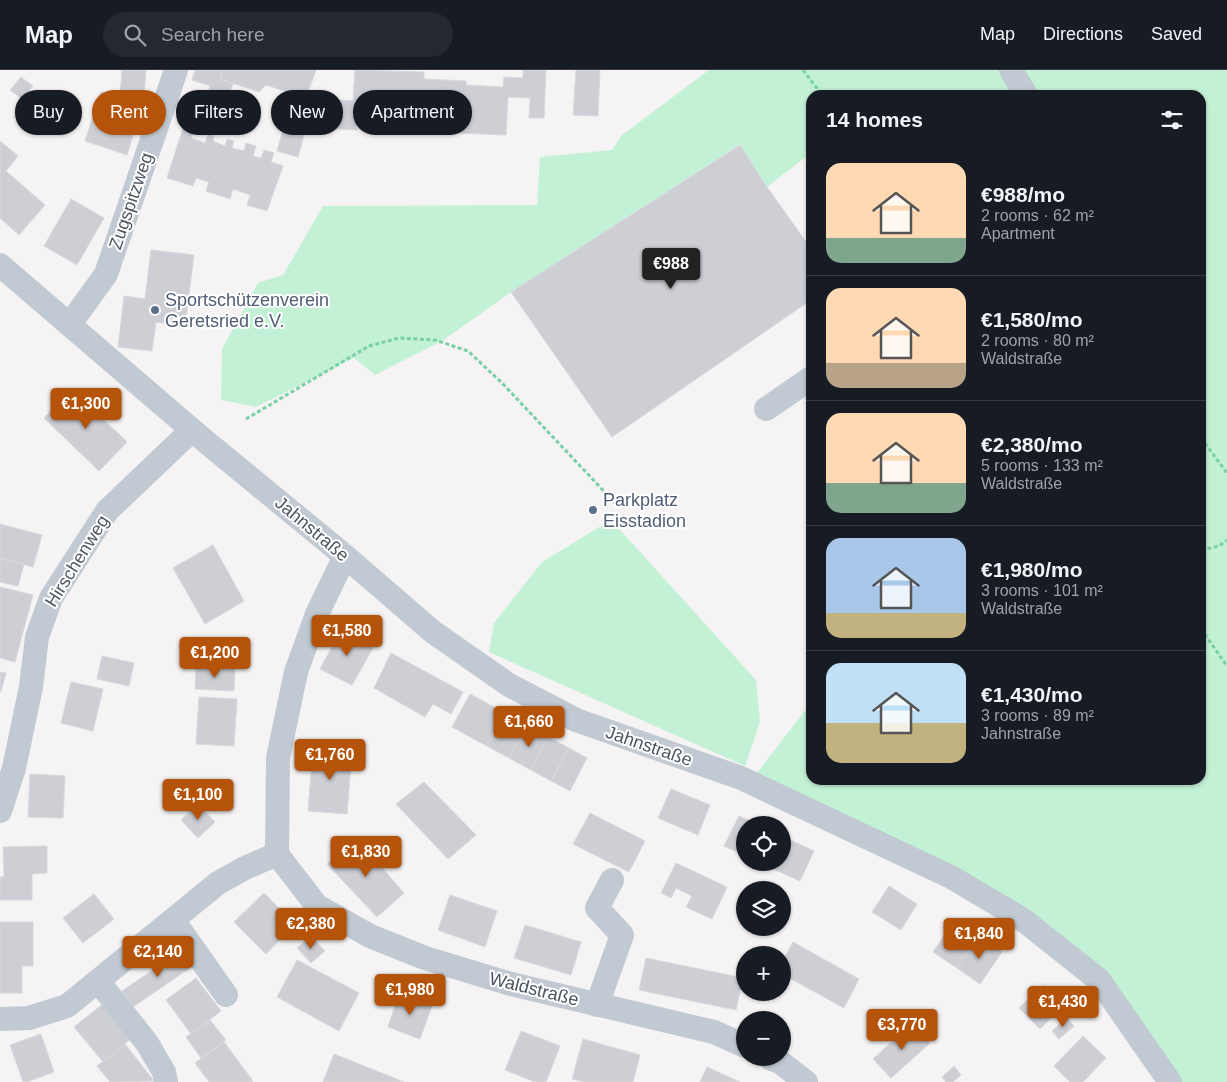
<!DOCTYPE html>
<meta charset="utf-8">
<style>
:root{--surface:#171b24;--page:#242831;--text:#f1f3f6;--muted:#9ea1a6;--line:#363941;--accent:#b45309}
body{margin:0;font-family:Arial,sans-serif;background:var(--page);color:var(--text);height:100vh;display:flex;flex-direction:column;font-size:19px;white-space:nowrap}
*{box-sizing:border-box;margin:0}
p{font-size:16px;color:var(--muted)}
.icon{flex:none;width:28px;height:28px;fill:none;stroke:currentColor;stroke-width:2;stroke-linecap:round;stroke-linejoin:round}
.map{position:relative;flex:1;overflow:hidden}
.sheet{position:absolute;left:806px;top:20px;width:400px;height:695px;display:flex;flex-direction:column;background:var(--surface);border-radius:15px;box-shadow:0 1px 4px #0004}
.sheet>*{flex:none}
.top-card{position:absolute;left:15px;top:20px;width:475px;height:45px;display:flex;gap:10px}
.fabs{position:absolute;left:736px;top:746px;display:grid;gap:10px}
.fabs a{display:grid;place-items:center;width:55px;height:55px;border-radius:50%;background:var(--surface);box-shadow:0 1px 4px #0004;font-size:25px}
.price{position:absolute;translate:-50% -42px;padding:0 11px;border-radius:5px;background:var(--accent);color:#fff;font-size:16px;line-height:32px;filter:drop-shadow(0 1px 2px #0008)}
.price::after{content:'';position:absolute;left:50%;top:30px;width:15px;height:11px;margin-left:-8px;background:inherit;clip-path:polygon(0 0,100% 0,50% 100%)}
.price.selected{background:#222;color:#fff}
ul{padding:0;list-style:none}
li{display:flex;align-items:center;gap:15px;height:125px;padding:0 20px}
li+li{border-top:1px solid var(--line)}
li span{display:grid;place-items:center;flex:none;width:140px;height:100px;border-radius:15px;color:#555}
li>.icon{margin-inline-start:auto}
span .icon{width:60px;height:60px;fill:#fffc;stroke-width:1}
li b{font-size:21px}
h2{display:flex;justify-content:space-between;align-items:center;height:60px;padding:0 20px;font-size:21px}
.pill{padding:0 18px;border-radius:22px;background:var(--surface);box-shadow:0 1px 4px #0004;font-size:18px;line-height:45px}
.pill.selected{background:var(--accent);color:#fff}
header{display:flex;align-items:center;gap:30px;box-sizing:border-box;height:70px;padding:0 25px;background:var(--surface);border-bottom:1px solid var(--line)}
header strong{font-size:24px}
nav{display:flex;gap:28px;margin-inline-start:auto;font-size:18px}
.search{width:350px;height:45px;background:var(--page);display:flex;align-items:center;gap:12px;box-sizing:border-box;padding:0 18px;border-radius:28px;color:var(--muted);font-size:19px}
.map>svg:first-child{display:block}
.green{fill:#c3f1d5}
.building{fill:#cdcfd5;stroke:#d7d9de}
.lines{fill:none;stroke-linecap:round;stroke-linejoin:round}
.path{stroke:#7ad0a6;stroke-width:3;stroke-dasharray:4 2.5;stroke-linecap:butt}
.minor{stroke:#c1cad2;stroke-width:24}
.service-dot{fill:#5c6f8a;stroke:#fff;stroke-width:2}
.labels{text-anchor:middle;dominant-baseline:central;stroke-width:4;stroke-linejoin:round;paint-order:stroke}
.street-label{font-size:18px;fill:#4a5661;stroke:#fff}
.service-label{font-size:18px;fill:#4e5e75;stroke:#fff;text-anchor:start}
</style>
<header>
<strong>Map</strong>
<div class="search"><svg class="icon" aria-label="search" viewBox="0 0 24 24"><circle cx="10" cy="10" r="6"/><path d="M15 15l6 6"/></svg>Search here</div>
<nav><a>Map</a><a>Directions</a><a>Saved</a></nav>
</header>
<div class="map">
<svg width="1227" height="1012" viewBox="0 0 1227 1012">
<rect width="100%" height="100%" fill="#f5f3f3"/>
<path class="green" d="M709,0H1227V1012H1181L1105,905L753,708L811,633V710H1201V25H811V83L767,117L739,75L511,222L442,271L375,305L354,288L256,337L221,330L222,279L258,213L283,205L323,136L537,135L540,87L612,80L621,66Z
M611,450L756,610L760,652L745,696L489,582L494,553L542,492Z"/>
<path class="building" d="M122,0H146L144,28L120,27Z
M195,0H220L223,1L220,9L233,14L222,42L203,35L210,16L192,10Z
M223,0H316L306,28L266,15L259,22L220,9Z
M355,0L424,2V9L466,11V15L503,17L504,7L523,8V0H546L544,48H529L530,28L508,27L506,65L459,63L458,58L418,56V50L357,48V60L323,58L324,29L353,31Z
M576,0H600L598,46L573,45Z
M21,7L33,16L22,29L10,20Z
M101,22L142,35L127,85L85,71Z
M184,55L194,59L191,68L205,73L208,64L214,66L213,71L225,76L227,69L234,71L232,78L244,81L246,73L256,76L253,86L261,88L264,80L274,83L271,92L283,96L267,141L247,135L250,125L233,119L230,129L206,121L209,112L196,108L193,116L167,108Z
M283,59L304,65L298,87L277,81Z
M0,71L18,86L6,101L45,135L19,165L0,148Z
M740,75L767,117L811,179V230L612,367L511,222Z
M71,129L104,148L77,195L44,176Z
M151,180L194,185L185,256L156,252L152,281L118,277L124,226L145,229Z
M72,319L127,372L99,401L44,348Z
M0,454L42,465L33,497L0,488Z
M213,475L244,531L205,554L173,498Z
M0,488L24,494L18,516L0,512Z
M0,517L33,525L15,592L0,588Z
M341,560L374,576L352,615L320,599Z
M391,583L463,622L451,644L433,634L425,647L374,618Z
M102,586L134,593L129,616L97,609Z
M196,598L235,599L234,621L195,619Z
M0,602L6,603L1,622L0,621Z
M71,612L103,619L93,661L61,653Z
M470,624L505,643L487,676L452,657Z
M199,627L237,629L234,676L196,674Z
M505,643L527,655L509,688L487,676Z
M527,655L548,667L531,700L509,688Z
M548,667L569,678L551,711L531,700Z
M569,678L587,688L570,721L551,711Z
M313,679L352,682L347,744L308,741Z
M30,704L65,706L63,748L28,747Z
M424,712L476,765L448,789L396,734Z
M671,719L710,735L698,765L658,748Z
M198,734L215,752L198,768L181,750Z
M590,743L645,771L629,802L573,774Z
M739,746L758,755H745V786L724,776Z
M782,766L814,781L800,811L762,794L763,792H782Z
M357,769L404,823L377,847L327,794Z
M47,776V803L32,804V830H0V807H4L3,777Z
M676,793L727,817L712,849L686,837L692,826L676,818L671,828L661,823Z
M889,816L917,834L901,860L872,842Z
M264,823L295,854L266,884L234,852Z
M94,824L114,849L83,873L63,848Z
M450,825L497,841L485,877L438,860Z
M954,851L978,866L957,898L933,882Z
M0,852H33V896H22V923H0Z
M525,855L581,872L571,905L514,888Z
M311,866L325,881L311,893L297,878Z
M978,866L1002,882L980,914L957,898Z
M793,872L859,909L844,938L782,904V892Z
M184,879L194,895L133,937L122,921Z
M646,888L743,908L736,940L639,920Z
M297,890L359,923L339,961L277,927Z
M196,908L221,941L191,964L166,930Z
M1043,915L1064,935L1040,959L1019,938Z
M399,924L432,936L420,969L388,957Z
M104,933L132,968L103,992L74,957Z
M1067,948L1074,956L1059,969L1052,961Z
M210,950L226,970L201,988L186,967Z
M912,953L930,973L891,1008L873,989Z
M521,961L560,976L546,1012H535L505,1000Z
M41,964L54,1002L27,1012H23L10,975Z
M1083,966L1106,988L1083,1012H1070L1054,996Z
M583,969L640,985L633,1012H584L572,1009Z
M224,972L253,1011L251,1012H209L195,993Z
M125,974L154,1011L110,1012L97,996Z
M334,984L404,1012H323Z
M954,996L961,1005L953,1012H946L942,1007Z
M707,997L740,1012H700Z"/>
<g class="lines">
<path class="path" d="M803,0L822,25
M246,349L369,276L399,268L435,270L468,281L502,313L615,433
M1201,368L1227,403
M1201,480L1219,476L1227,470
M1201,559L1227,596"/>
<path class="minor" d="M1011,0L1026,25
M0,195L199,366L345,486L433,562L509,615L576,650L741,708L951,807L1022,849L1099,910L1170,1012
M70,254L106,204L176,0
M766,339L811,308
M345,486L317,544L296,602L278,688L277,784L317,836L370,866L425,888L511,914L714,962L745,976
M0,741L14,698L31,617L37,567L51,528L107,441L192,360
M173,850L226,925
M98,911L147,973L164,1002L166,1012
M597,935L622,865L597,838L612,810
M0,949L29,948L67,936L218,813L245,798L277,784
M769,988L780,992L806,1012"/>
</g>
<g class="service-dot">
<circle cx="155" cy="240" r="5"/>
<circle cx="593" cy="440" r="5"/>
</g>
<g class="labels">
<g class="street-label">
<text transform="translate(131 131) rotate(-71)">Zugspitzweg</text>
<text transform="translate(312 459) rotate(40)">Jahnstraße</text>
<text transform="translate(77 491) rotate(-58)">Hirschenweg</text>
<text transform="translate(649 676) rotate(19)">Jahnstraße</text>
<text transform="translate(534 919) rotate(14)">Waldstraße</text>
</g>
<g class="service-label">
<text x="165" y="230">Sportschützenverein<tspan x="165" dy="21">Geretsried e.V.</tspan></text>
<text x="603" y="430">Parkplatz<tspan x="603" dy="21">Eisstadion</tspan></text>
</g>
</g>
</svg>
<div class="fabs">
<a><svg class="icon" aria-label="locate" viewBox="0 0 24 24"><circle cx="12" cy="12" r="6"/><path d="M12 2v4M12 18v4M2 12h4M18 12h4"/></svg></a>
<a><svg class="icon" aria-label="layers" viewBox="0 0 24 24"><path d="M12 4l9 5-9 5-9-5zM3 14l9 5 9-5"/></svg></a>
<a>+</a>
<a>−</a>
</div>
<b class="price selected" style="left:671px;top:220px">€988</b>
<b class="price" style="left:86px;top:360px">€1,300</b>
<b class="price" style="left:347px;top:587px">€1,580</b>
<b class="price" style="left:215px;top:609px">€1,200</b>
<b class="price" style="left:529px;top:678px">€1,660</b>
<b class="price" style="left:330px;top:711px">€1,760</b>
<b class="price" style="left:198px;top:751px">€1,100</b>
<b class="price" style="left:366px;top:808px">€1,830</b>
<b class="price" style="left:311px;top:880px">€2,380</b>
<b class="price" style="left:979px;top:890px">€1,840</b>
<b class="price" style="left:158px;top:908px">€2,140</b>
<b class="price" style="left:410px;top:946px">€1,980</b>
<b class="price" style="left:1063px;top:958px">€1,430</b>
<b class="price" style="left:902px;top:981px">€3,770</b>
<div class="top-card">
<a class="pill">Buy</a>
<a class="pill selected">Rent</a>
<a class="pill">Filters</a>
<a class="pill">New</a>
<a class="pill">Apartment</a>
</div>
<section class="sheet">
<h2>14 homes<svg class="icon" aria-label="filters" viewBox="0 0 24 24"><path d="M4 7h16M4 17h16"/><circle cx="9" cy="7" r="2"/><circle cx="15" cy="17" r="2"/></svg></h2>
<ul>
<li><span style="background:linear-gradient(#ffd9b3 75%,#7fa58c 0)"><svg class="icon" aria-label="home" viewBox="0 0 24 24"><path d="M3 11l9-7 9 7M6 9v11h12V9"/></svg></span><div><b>€988/mo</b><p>2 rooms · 62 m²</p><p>Apartment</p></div></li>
<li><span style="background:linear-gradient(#ffd9b3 75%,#b9a48a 0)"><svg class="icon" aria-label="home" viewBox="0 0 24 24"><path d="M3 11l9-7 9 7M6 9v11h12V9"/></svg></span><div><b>€1,580/mo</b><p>2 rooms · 80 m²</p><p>Waldstraße</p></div></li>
<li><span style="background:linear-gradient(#ffd9b3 70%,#7fa58c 0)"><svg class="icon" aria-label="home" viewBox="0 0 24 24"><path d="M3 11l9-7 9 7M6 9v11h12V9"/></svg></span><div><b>€2,380/mo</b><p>5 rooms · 133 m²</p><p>Waldstraße</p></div></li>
<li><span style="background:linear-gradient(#a9c7e8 75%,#c2b280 0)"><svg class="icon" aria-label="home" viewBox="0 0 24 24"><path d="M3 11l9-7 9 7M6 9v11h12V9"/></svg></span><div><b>€1,980/mo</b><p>3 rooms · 101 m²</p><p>Waldstraße</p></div></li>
<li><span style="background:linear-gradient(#bfe0f5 60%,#c2b280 0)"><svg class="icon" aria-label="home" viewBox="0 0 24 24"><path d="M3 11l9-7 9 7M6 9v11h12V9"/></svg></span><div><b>€1,430/mo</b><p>3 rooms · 89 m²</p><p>Jahnstraße</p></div></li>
</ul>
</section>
</div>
